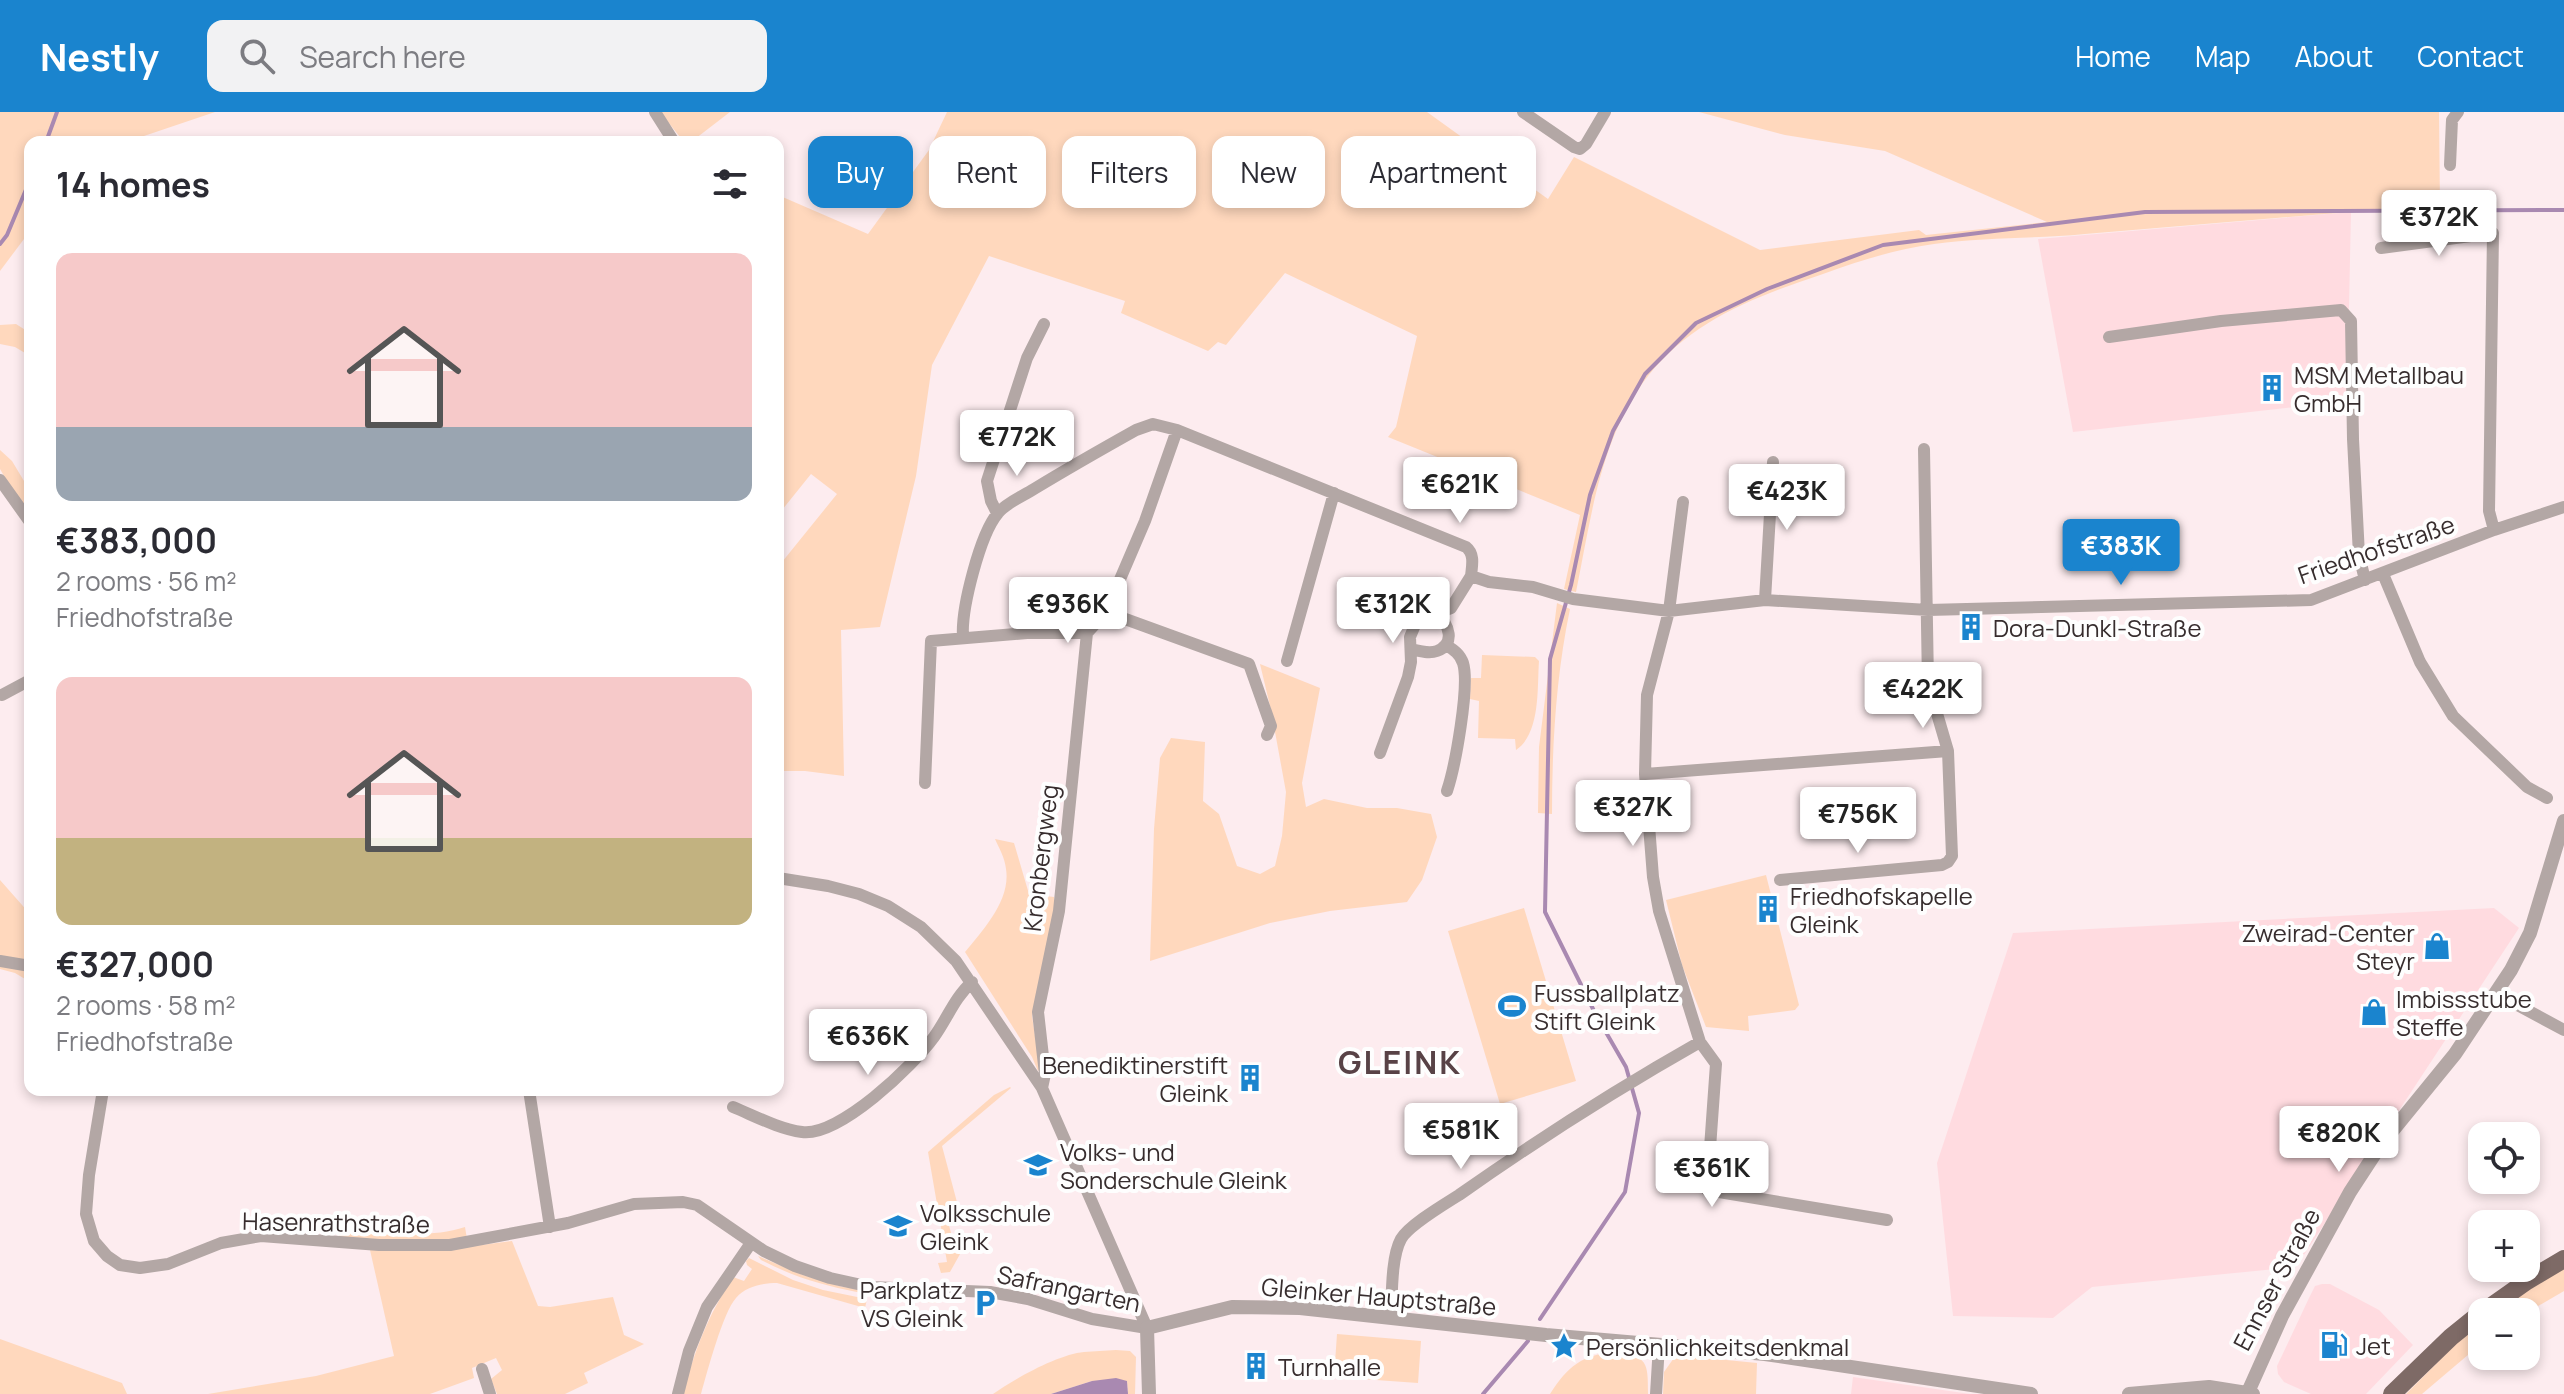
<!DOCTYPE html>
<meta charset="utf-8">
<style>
:root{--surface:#fff;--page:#f2f2f3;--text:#2b2b33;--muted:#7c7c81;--accent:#1a84ce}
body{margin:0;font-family:Manrope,sans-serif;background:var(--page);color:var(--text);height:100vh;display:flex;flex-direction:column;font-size:30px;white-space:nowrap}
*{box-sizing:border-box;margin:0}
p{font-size:26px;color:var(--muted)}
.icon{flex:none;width:44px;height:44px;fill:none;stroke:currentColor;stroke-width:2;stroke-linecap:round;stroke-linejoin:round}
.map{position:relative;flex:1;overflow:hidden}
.drawer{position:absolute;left:24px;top:24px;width:760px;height:960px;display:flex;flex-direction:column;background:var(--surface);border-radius:16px;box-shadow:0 4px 12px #0003}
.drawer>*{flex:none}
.hud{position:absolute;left:808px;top:24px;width:760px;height:72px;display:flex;gap:16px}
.buttons{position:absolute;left:2468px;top:1010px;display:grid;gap:16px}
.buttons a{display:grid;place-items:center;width:72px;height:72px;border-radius:16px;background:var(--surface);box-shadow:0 4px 12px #0003;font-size:40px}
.price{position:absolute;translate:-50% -68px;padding:0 18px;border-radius:8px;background:#fff;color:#222;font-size:26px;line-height:52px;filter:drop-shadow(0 2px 4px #0008)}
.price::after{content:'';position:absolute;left:50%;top:48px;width:24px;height:18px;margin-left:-12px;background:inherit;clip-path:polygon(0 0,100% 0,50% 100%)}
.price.on{background:var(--accent);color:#fff}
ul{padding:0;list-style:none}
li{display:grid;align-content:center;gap:16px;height:424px;padding:0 32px}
li span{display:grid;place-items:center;height:248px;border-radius:16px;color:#555}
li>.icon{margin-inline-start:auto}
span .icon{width:144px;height:144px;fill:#fffc;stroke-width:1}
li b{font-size:34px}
h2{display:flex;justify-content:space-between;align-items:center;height:96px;padding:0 32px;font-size:34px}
.chip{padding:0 28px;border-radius:16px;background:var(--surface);box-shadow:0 4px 12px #0003;font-size:28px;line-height:72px}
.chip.on{background:var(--accent);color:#fff}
header{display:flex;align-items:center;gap:48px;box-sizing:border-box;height:112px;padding:0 40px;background:var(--accent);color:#fff}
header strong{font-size:38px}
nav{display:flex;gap:44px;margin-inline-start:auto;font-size:28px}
.search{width:560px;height:72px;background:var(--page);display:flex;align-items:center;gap:20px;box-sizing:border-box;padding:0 28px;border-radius:16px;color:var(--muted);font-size:30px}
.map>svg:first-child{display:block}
.built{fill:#ffdbe0}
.green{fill:#ffd8bd}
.water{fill:#a989b1}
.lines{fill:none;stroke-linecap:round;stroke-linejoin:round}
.stream{stroke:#a989b1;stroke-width:4}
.minor{stroke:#b3a7a5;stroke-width:12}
.tertiary{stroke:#b3a7a5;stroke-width:14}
.primary{stroke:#7e6a66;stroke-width:18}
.labels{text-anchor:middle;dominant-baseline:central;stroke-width:8;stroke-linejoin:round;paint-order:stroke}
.poi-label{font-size:24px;fill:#372d2e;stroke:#fefefe;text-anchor:start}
.street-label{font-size:24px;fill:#372d2e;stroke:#fefefe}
.district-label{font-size:32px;font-weight:bold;letter-spacing:2px;fill:#584246;stroke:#fefefe}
</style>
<header>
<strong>Nestly</strong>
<div class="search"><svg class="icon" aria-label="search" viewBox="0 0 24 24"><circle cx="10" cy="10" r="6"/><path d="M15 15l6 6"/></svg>Search here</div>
<nav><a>Home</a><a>Map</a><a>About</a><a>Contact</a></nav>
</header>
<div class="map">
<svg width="2564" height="1282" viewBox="0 0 2564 1282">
<rect width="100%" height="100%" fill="#fdecef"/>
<path class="built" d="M2351,100L2347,289L2073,320L2038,127Z
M2494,796L2519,816L2296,1155L2092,1175L2053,1206L1953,1204L1937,1051L2013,821Z
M2322,1172H2330L2379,1198L2413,1233L2366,1282H2311L2284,1270L2278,1262L2277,1254L2309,1186L2315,1174Z
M1853,1265L1970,1282H1851Z"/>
<path class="green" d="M0,0H215L144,24L136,30H30V119L0,159Z
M660,0H730L691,30H684Z
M947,0H1427L1548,87L1574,45L1760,138L1919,118L1926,123L2047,110L1885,39L1785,23L1699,0H2439L2440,96L2353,98L2351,100C2262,107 2174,115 2085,122C2035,127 1983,125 1934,132C1896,137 1859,149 1823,162C1757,184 1692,208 1648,264C1600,325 1591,407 1576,480L1564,477L1580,403L1388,325L1396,315L1417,224L1285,161L1226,233L1218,230L1208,239L1121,201L1125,189L989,144L932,253L916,364L880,515L841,518L844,664L805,659H778V455L837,382L811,362L778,403V83L868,122L929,38Z
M16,212L30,221V244L15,235L0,232V213Z
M0,338L12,349L30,379V400L14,381L0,357Z
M1557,491L1570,497C1556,564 1552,633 1552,702L1538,701L1539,635Z
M1482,543L1535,545L1539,549C1537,575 1541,621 1516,638L1515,627L1478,626L1479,589L1470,587L1471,566H1481Z
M1260,552L1320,576L1302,671L1306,695L1324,687L1367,696H1397L1431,702L1437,725L1422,768L1407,790L1330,799L1270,811L1150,849L1154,717L1160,646L1171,626L1205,630L1203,689L1219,702L1237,754L1260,762L1275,754L1282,724L1286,680L1271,598Z
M995,727L1014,731L1029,782L1054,785V798L1032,904L1040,957L1038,959L1032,945L965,840C983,818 1011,788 1006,757C1005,746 999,736 995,727Z
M1766,763L1799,893L1795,898L1748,904L1749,919L1706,915L1682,853L1666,788Z
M0,768L30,802V870L15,861L0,857Z
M1524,796L1576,969L1500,992L1448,819Z
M1010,975L1011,976L942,1034L958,1094L945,1099L953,1128L969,1126L950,1160L941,1161L938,1151L947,1150L928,1040L994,983Z
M465,1115L467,1127L426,1130L339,1126V1117C379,1119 426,1128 465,1115Z
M512,1129L538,1194L550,1195L613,1185L624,1223L644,1232L584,1261L588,1271L565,1282H497L491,1267L502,1258L496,1246L472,1256L474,1266L430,1282H208L316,1264L394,1244L370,1138H443Z
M758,1144L803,1163L843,1175L942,1184V1187L935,1191C874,1184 816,1177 761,1148Z
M749,1146L793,1168L823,1178L867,1187L865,1196L777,1171C763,1171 746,1174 736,1186C723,1200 707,1261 701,1282H683C695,1237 708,1204 733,1165L744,1169L752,1157L747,1153L746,1149Z
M2564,1157V1179L2526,1201L2497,1200L2527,1178Z
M2482,1211V1231L2422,1282H2406L2458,1230Z
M1337,1222L1421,1229L1418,1271L1334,1265Z
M0,1227L122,1271L127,1282H0Z
M1116,1238L1130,1239L1136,1245L1135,1282H1128L1127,1269H1092L1051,1282H993C1014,1267 1059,1242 1084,1240C1094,1239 1105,1239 1116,1238Z
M1614,1240C1648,1244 1648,1250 1648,1282H1550C1568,1254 1582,1243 1614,1240Z
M1676,1243L1757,1251L1756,1282H1663L1664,1260Z"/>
<path class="water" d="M1116,1266L1127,1269L1128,1282H1051L1092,1269Z"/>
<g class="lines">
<path class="stream" d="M46,30L57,0
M0,132L7,123L30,68
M1540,1207L1625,1080L1639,1001L1626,955L1596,903L1545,800L1550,547L1571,473L1590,383L1613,319L1645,262L1696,211L1767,177L1883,133L2145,100L2564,98
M1483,1282L1528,1229"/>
<path class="minor" d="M655,0L674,30
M1523,0L1574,35L1580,37L1586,32L1605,0
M2450,53L2452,8L2458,0
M2381,136L2493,121L2489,399L2494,418
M2109,225L2221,209L2341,198L2351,209L2353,327L2359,443L2365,468
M0,368L30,410
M997,401L991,389L987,369L1027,246L1044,212
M2383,462L2420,550L2453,604L2527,675L2547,686
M1765,488L1773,350
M1106,500L1249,552L1271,614L1267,623
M963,525C961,497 980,422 998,401C1006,391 1023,384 1034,377C1067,357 1102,337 1136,318L1153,312L1177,318
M1446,533C1454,538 1460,542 1463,551C1470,574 1455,655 1447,679
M1411,537C1419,539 1429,542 1437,539C1456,532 1449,512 1437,502
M1287,549L1334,381
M2,583L30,568
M1380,641L1408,565L1411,550L1410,525L1415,513L1424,506L1451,496L1471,464
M1645,662L1948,639
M925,671L931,529L1027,521H1087
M1780,768L1942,753L1948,750L1952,744L1948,639L1928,571L1924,337
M0,849L30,854
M2497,882L2564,918
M1700,930L1716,952L1707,1078L1887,1108
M1042,976L1045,962L1038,900L1059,799L1087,521L1106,500L1145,409L1177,318L1466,435C1475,442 1472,454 1471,464L1489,470L1533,475L1573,487L1669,499L1765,488L1928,498L2311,488L2494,418L2564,395
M103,978L89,1063L86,1102L94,1129L107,1144L120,1153L140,1156L168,1152L221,1131L261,1124L379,1133H450L568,1111L634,1092L683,1090L697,1093L764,1139L795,1154L830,1166L871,1175L990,1180L1028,1187L1092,1207L1147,1216L1042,976L956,849L921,815L888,794L859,782L828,774L778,766
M529,978L550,1115
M733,995C755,1004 779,1017 802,1020C839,1025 913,954 934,925C947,907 955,885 972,870
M1391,1205C1392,1184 1391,1145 1401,1127C1409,1113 1445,1092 1459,1083C1537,1028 1617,977 1700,930L1659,799L1653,765L1645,662L1647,583L1669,499L1683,390
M482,1257L490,1282
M678,1282L689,1239L707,1195L751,1131
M1656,1282L1659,1233"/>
<path class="tertiary" d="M2248,1280L2282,1204L2350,1080L2380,1034L2455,942L2511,858L2530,821L2564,709
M1149,1282L1147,1216L1232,1195L1300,1196L1546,1223L1765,1242L2031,1282
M2129,1282L2209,1275L2253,1282"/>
<path class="primary" d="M2483,1200L2527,1169L2564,1147
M2392,1282L2451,1225L2482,1200"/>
</g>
<defs>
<g id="building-bare" transform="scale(2.16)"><path d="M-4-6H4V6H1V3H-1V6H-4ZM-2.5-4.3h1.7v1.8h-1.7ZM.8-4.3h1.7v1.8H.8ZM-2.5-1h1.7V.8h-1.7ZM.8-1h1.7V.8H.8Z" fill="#1a84ce" stroke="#fefefe" stroke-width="2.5" paint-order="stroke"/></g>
<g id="shop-bare" transform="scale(2.16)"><path d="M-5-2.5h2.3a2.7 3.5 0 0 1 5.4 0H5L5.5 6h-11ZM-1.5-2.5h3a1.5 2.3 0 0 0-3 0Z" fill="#1a84ce" stroke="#fefefe" stroke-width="2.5" paint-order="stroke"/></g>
<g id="stadium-bare" transform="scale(2.16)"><path d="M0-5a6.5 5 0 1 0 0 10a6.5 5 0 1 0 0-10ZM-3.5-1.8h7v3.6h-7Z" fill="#1a84ce" stroke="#fefefe" stroke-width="2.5" paint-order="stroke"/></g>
<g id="school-bare" transform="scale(2.16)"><path d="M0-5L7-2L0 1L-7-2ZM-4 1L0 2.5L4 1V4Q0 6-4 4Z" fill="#1a84ce" stroke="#fefefe" stroke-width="2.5" paint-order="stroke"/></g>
<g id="parking-bare" transform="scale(2.16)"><path d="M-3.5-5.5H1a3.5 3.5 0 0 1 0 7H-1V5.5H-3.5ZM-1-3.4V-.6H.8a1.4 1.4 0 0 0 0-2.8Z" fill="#1a84ce" stroke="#fefefe" stroke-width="2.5" paint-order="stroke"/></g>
<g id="fuel-bare" transform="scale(2.16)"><path d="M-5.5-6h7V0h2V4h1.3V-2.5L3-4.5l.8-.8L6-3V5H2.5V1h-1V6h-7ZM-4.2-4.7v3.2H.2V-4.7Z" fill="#1a84ce" stroke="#fefefe" stroke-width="2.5" paint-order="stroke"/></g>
<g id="sight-bare" transform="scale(2.16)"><path d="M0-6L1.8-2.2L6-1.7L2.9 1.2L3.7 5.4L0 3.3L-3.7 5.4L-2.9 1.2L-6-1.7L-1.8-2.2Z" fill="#1a84ce" stroke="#fefefe" stroke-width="2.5" paint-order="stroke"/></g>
</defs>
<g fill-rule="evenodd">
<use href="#building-bare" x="2272" y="276"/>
<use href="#building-bare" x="1971" y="515"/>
<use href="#building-bare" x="1768" y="797"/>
<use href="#shop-bare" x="2437" y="834"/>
<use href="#stadium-bare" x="1512" y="894"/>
<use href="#shop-bare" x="2374" y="900"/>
<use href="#building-bare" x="1250" y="966"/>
<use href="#school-bare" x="1038" y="1053"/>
<use href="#school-bare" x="898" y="1114"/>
<use href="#parking-bare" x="985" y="1191"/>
<use href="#fuel-bare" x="2334" y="1233"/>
<use href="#sight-bare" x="1564" y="1234"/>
<use href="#building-bare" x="1256" y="1254"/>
</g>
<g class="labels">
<g class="poi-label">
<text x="2294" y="262">MSM Metallbau<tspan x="2294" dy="28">GmbH</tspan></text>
<text x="1993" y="515">Dora-Dunkl-Straße</text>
<text x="1790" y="783">Friedhofskapelle<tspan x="1790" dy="28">Gleink</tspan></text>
<text x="2415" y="820" text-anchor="end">Zweirad-Center<tspan x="2415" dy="28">Steyr</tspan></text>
<text x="1534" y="880">Fussballplatz<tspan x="1534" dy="28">Stift Gleink</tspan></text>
<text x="2396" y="886">Imbissstube<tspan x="2396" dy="28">Steffe</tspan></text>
<text x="1228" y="952" text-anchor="end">Benediktinerstift<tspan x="1228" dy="28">Gleink</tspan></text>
<text x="1060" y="1039">Volks- und<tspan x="1060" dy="28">Sonderschule Gleink</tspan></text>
<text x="920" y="1100">Volksschule<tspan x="920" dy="28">Gleink</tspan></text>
<text x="963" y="1177" text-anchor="end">Parkplatz<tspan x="963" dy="28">VS Gleink</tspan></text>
<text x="2356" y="1233">Jet</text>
<text x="1586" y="1234">Persönlichkeitsdenkmal</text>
<text x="1278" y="1254">Turnhalle</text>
</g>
<g class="street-label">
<text transform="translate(2376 437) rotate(-19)">Friedhofstraße</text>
<text transform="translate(1040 746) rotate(-83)">Kronbergweg</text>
<text transform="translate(336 1110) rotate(1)">Hasenrathstraße</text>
<text transform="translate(2276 1167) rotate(-62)">Ennser Straße</text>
<text transform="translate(1069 1176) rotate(12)">Safrangarten</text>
<text transform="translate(1379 1184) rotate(5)">Gleinker Hauptstraße</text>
</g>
<g class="district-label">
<text x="1400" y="950">GLEINK</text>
</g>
</g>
</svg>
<div class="buttons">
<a><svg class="icon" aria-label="locate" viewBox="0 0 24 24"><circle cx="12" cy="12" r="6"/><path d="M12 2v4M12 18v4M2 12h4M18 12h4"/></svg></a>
<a>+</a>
<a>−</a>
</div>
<b class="price" style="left:2439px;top:146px">€372K</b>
<b class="price" style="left:1017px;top:366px">€772K</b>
<b class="price" style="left:1460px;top:413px">€621K</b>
<b class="price" style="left:1787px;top:420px">€423K</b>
<b class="price on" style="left:2121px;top:475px">€383K</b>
<b class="price" style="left:1068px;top:533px">€936K</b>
<b class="price" style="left:1393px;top:533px">€312K</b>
<b class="price" style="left:1923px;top:618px">€422K</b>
<b class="price" style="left:1633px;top:736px">€327K</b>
<b class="price" style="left:1858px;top:743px">€756K</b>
<b class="price" style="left:868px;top:965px">€636K</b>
<b class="price" style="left:1461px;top:1059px">€581K</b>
<b class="price" style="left:2339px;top:1062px">€820K</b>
<b class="price" style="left:1712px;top:1097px">€361K</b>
<div class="hud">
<a class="chip on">Buy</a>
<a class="chip">Rent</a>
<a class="chip">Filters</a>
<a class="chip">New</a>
<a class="chip">Apartment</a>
</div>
<section class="drawer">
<h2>14 homes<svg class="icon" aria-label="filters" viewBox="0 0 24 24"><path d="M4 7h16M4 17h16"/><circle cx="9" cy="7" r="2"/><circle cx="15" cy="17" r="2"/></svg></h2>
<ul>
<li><span style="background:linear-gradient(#f6c9c9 70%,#9aa5b1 0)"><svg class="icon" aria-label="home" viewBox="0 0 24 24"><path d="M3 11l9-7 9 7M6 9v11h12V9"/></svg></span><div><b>€383,000</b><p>2 rooms · 56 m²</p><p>Friedhofstraße</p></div></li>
<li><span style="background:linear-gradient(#f6c9c9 65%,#c2b280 0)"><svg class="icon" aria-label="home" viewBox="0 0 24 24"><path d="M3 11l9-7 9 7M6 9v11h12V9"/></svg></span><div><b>€327,000</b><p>2 rooms · 58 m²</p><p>Friedhofstraße</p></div></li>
</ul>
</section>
</div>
